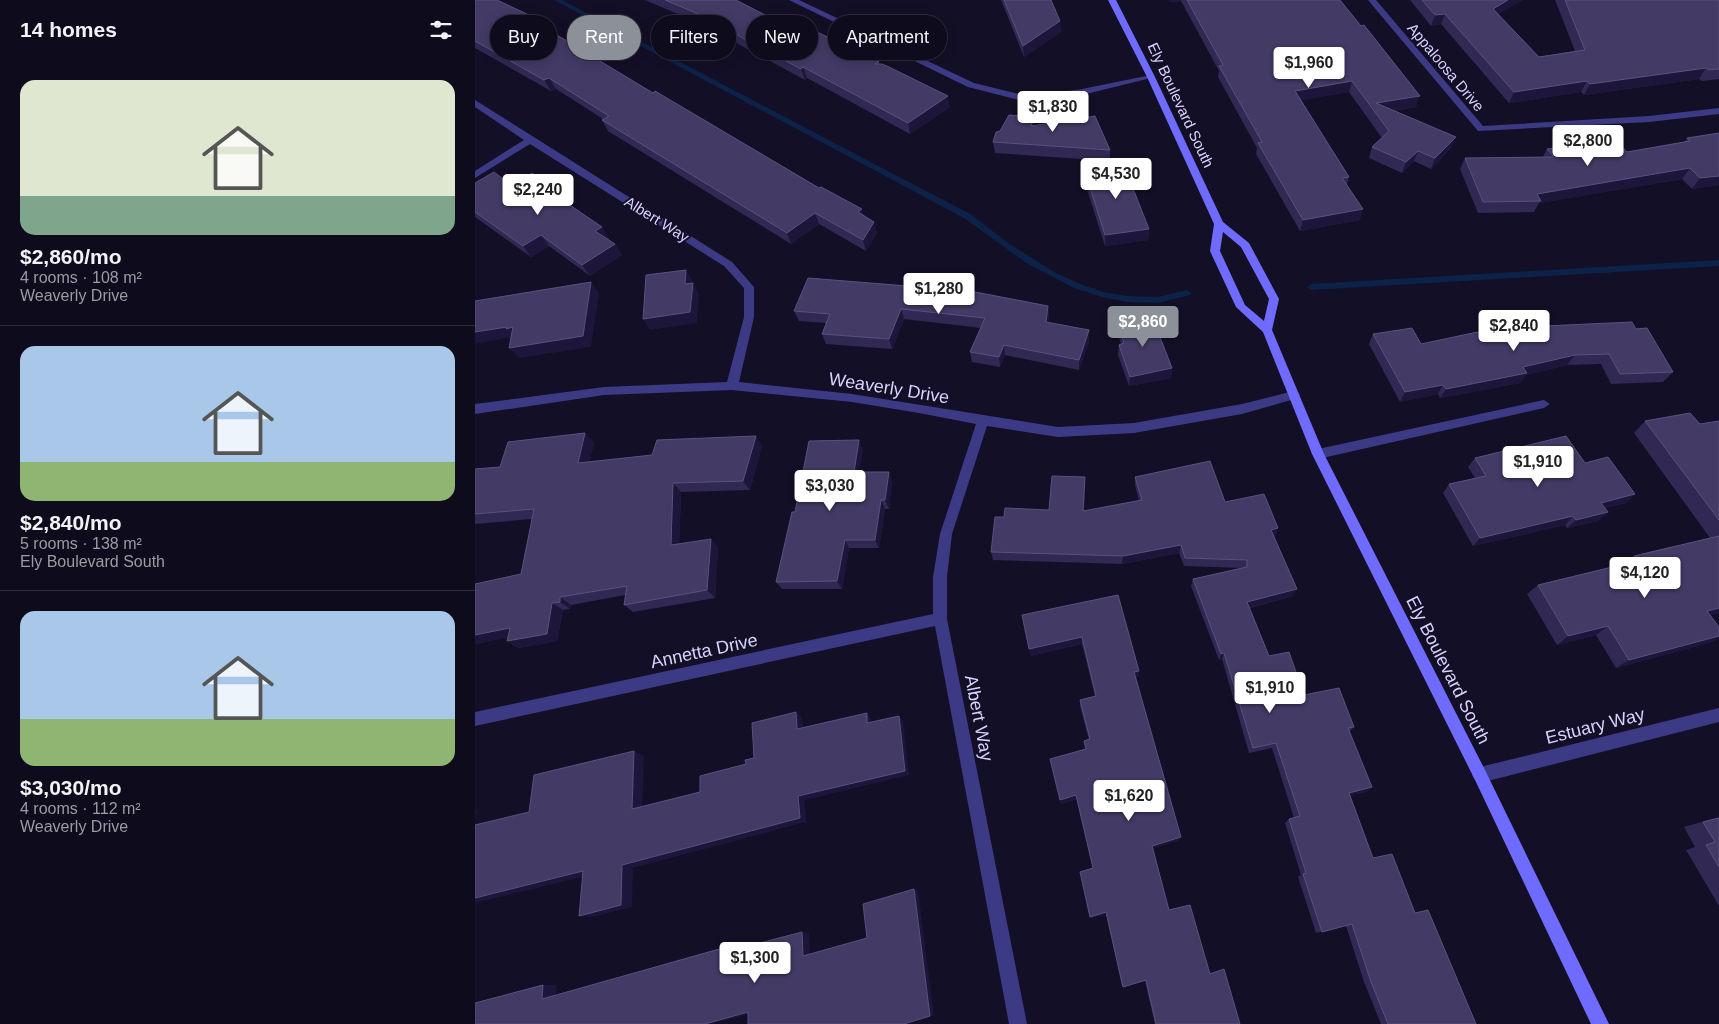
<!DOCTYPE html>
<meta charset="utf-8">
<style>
:root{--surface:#0e0b1c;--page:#1c1929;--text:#f1f3f6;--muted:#9b9ba3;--line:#2e2b3b;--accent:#8c9099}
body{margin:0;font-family:Helvetica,sans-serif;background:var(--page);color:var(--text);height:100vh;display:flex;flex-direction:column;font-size:19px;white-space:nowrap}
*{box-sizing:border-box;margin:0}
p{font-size:16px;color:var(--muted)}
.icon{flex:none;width:28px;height:28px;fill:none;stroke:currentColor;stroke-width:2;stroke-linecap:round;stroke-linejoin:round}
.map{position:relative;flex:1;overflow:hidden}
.details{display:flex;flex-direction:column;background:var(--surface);width:475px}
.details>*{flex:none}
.banner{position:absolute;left:15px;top:15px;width:475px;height:45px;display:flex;gap:10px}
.price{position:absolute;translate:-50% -42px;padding:0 11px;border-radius:5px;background:#fff;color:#222;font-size:16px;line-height:32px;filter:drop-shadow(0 1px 2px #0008)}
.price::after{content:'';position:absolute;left:50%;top:30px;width:15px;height:11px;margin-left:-8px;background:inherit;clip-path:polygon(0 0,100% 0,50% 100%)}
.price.selected{background:var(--accent);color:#fff}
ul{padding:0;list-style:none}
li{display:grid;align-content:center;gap:10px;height:265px;padding:0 20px}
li+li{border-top:1px solid var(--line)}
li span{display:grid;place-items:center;height:155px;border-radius:15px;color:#555}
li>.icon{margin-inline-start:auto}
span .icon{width:90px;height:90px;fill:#fffc;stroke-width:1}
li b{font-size:21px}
h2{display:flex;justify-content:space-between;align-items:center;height:60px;padding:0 20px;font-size:21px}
.tag{padding:0 18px;border-radius:22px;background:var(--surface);box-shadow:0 2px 12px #0003,0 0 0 1px var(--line);font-size:18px;line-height:45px}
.tag.selected{background:var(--accent);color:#fff}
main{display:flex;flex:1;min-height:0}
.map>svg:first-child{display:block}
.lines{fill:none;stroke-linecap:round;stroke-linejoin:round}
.stream{fill:#0c2248;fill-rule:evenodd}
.service{fill:#3d3a85;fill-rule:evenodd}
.minor{fill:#3d3a85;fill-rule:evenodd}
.secondary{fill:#6f6bff;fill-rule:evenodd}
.wall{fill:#312854}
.shaded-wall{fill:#1d163a}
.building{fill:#433a66;stroke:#5a527e}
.labels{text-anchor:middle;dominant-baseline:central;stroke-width:4;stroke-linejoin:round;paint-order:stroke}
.far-street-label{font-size:15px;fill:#d9d4ff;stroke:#130f26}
.street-label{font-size:18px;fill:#d9d4ff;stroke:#130f26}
</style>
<main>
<section class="details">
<h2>14 homes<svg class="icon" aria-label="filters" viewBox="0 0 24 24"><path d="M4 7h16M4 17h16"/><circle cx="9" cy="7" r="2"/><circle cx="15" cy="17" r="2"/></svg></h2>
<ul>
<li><span style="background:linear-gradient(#dfe7d0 75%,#7fa58c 0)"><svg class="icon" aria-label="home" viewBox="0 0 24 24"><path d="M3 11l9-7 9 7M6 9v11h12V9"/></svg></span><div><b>$2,860/mo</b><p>4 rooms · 108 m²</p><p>Weaverly Drive</p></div></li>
<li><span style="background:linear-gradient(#a9c7e8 75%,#8fb573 0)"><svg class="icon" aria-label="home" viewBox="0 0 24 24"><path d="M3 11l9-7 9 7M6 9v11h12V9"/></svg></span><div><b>$2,840/mo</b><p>5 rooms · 138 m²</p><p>Ely Boulevard South</p></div></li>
<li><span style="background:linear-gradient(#a9c7e8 70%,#8fb573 0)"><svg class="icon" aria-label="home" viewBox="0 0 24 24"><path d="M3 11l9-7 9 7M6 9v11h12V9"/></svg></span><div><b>$3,030/mo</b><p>4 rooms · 112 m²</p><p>Weaverly Drive</p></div></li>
</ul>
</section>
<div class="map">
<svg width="1244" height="1024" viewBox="0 0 1244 1024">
<rect width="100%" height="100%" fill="#130f26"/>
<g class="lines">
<path class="stream" d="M79,0H87L495,214L536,245L581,273L605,284L628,292L652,296L683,297L712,290L716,293L715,295L683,303L652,302L627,297L599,288L553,264L489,218Z
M1244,260V266L836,290L832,287L836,284Z"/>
<path class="service" d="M1069,400L1075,404L1069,408L843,459L839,457L837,454L839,451L843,449Z"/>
<path class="minor" d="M314,0H324L499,83L552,96L607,89L676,75L680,77L607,95L552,102L493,87Z
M893,0H901L1008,126L1174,116L1244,108V114L1174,122L1003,131Z
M0,100L257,262L279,287V317L264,382L377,394L583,427L659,423L767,404L819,391L823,392L825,395L823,398L767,414L659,433L583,437L512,426L477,534L472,577V619L552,1024H534L460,626L0,726V712L458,614V577L465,534L501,424L444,413L377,402L257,390L129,395L0,414V404L129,387L252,382L269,317V288L249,266L55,144L0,178V171L49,140L0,107Z
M1244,708V722L1005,783L1000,780L997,775L1000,770L1005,767Z"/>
<path class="secondary" d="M633,0H641L680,77L748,222L774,243L804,299L797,330L849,454L1010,770L1134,1024H1116L1000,780L837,454L788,332L761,307L735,251L739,224L672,77ZM748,232L766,247L794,299L789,321L770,305L745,251Z"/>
</g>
<path class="wall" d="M0,0L71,23L76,31L178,93L399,222L402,233L391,251L344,224L316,244L133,131L127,120L128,119L81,89L76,91L0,48Z
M170,0H261L327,34L404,62V64L475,107L435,134L332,78L330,80L226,24Z
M526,0H576L586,32L549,57Z
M694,0H865L941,107L919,111L976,148L956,169L939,161L927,173L894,158L897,147L907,138L874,92L826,100L874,177L872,184L885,220L825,231L781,154L782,148L743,77L744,71L706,1L695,2Z
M935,0H1048L1023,14L1064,57L1100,51L1080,0H1244V79L1227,81L1224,79L1109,95L1106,92L1034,103L966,24L956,26Z
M559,126L635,150V161L520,153L518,142L525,131Z
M1244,133V185L1217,189L1207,179L1064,203L1059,212L1003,213L985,169L990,158L1068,157L1072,149L1152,152L1210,142L1212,138Z
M610,172L674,229L673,240L630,246L610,183Z
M0,183L36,185L91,196L98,207L134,238L132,239L140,244L147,255L115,276L74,246L56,257L0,217Z
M573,306L574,317L573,322L614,341L604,370L530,355L525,367L497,362L495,352L506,328L429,319L417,349L351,344L347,334L351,323L324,321L319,311Z
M643,325L697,368L696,378L654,386L643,355L644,345L646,344L643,335Z
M1048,327L1161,329L1198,372L1188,382L1136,384L1126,364L1092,365L1051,375L1045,383L965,398L963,394L925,402L894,344L898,334L946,344Z
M1170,421L1225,424L1244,421V613L1235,615L1244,627V638L1234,643L1141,668L1121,635L1082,645L1052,594L1063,585L1149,564L1159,556L1235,538L1159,433Z
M110,433L119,443L114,462L287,446L275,490L206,492L204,544L243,547L240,598L158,612L149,605L150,595L96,605L95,609L88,610L82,641L44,648L32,641L33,637L0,644V584L46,574L57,519L0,524V469L25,467Z
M388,450L384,472L417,481L414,509H410L404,548H374L367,589H307L301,582L320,512Z
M1000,458L1110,463L1151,503L1130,508L1133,512L1123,521L1092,528L1090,525L998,546L968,493L974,484L1000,478L993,467Z
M660,477L750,502L803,528L799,537L818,596L775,608L794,656L829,695L879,727L874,732L897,787L891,792L875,795L898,858L940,913L1001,1024H906L889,982L871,926L841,933L823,877L826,875L810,823L814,819L819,818L797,748L774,753L747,659L744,660L716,586L718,579L768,568L709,566L704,553L647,564L518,560L516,552L529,517L574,510L610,486L609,511L664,501L660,485Z
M643,595L664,671L663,677H661L704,840L678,848L694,910L735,973L749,969L765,1024H680L670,981L647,986L631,914L615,918L605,872L618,868L602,799L586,804L575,759L610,749L609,741L614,740L605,706V700L620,696L607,644L555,656Z
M1244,817V906L1211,850L1220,847L1209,827Z"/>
<path class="shaded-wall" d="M695,0H706V1L695,2Z
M1033,0H1048L1014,19L1018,9Z
M970,14L966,24L956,26L960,15Z
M585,21L586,32L549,57L548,46Z
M71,23L78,34L67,26Z
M328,67L332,78L330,80L326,69Z
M1231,68L1224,79L1109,95L1115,84Z
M74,78L81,89L76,91L69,80Z
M877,81L874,92L817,102L820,91Z
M1112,81L1106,92L1034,103L1039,92Z
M473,96L475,107L435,134L433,123Z
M945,96L941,107L901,114V103Z
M559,117L560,128L556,126Z
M981,137L976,148L956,169L960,158Z
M943,151L939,161L927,173L931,162Z
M1215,168L1207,179L1064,203L1066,201L1062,194Z
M1244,176V185L1217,189L1225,178Z
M91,196L98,207L86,199Z
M387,209L390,220L383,212Z
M888,209L885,220L825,231L828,220Z
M340,213L344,224L316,244L312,233Z
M399,222L402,233L391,251L388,240Z
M127,227L134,238L128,241L120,231Z
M674,229L673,240L630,246V235Z
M66,235L74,246L56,257L48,246Z
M140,244L147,255L115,276L107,265Z
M211,270L217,280L216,295L210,284Z
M116,282L124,293L116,347L44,358L34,348Z
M218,283L224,294L222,323L175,330L168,319Z
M573,306L574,317L572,332L571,322Z
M426,309L429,319L417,349L414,339Z
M32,327H38V337L0,344V332Z
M614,330V341L604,370V360Z
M529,345L530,355L525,367L524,357Z
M1100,355L1092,365L1051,375L1045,383L965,398L971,389L1048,367Z
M697,368L696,378L654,386L655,377Z
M968,385L963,394L925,402L930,392Z
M110,433L119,443L112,472L103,463Z
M281,436L287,446L275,490L268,481Z
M384,440L388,450L383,481L379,472Z
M414,472L417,481L414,509L410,500Z
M610,477V486L608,520V511Z
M198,483L206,492L204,553L196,545Z
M1160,494L1151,503L1117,511L1126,503Z
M406,500L410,509L404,548L400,540Z
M1133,512L1123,521L1092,528L1101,520Z
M1098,516L1090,525L998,546L1005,538Z
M803,528L800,537L793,538L796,530Z
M236,539L243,547L240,598L232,590Z
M370,540L374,548L367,589L362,581Z
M706,545L704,553L647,564L648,556Z
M822,589L818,596L769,609L772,602Z
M85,597L96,605L95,609L85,602Z
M77,603L88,610L82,641L44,648L32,641Z
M1244,608V613L1217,620L1232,611Z
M1133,626L1121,635L1082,645L1093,636Z
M35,628L46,634L0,644V635Z
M1244,636V638L1234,643L1141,668L1154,660Z
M607,637V644L555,656L554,649Z
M749,653L747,659L744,660L746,654Z
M664,671L663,677L658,678L659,672Z
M321,712L327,718L329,734L322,729Z
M392,713L396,719L397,729L392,723Z
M424,716L428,721L434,775L330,800L331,822L158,868L157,907L117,917L104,916L147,865L323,796Z
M159,751L169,756L167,813L157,809Z
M897,787L891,792L868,797L874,793Z
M601,795L602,799L586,804L585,800Z
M0,809L2,810L0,820Z
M706,837L704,840L676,849L677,846Z
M108,871L120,874L0,903V898Z
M439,889L443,891L459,1015L429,1024Z
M631,912V914L615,918V917Z
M327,932L334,933L335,957L328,956Z
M262,944L271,945V948L262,947Z
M68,985H82L80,998L67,999Z
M273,1012H282L235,1024H230Z"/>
<path class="building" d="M0,0H22L71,23L67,26L178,93L180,91L344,188L346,187L387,209L383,212L399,222L388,240L340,213L312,233L127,120L134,116L74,78L69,80L0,41Z
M190,0H261L327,34L336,29L404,62L400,64H407L414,67L473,96L433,123L328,67L326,69L221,13Z
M529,0H576L585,21L548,46Z
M712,0H865L886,26L889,25L945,96L901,103L981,137L960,158L943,151L931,162L897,147L914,131L877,81L820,91L874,177L867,178L888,209L828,220L783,143L787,142L744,66L748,65Z
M947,0H1033L1018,9L1064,57L1110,50L1090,0H1244V69L1234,70L1231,68L1115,84L1112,81L1039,92L970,14L960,15Z
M534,115L559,117L556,126L620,116L635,150L518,142L521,132L525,131Z
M1244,133V176L1225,178L1215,168L1062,194L1066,201L1008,202L990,158L1079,157L1072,149L1140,139L1152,152L1215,141L1212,138Z
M648,163L674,229L630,235L610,172Z
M19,172L36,185L57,173L91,196L86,199L127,227L120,231L140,244L107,265L66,235L48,246L0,212V183Z
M211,270L210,284L218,283L215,312L168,319L171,275Z
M333,278L495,291L573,306L571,322L614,330L604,360L529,345L524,357L495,352L510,318L426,309L414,339L347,334L355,314L319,311Z
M116,282L108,336L34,348L38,327L31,329L32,327L0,332V301Z
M678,319L697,368L655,377L644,345L649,343L643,325Z
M1157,322L1161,329L1172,328L1198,372L1145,374L1134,354L1100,355L1048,367L1052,373L971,389L968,385L930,392L898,334L937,328L946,344L1045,323L1048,327Z
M1215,413L1225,424L1244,421V520L1170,421Z
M110,433L103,463L177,455L182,440L281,436L268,481L198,483L196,545L236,539L232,590L149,605L152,586L85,597V602L77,603L72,634L32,641L35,628L0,635V584L46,574L59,509L0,514V469L25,467L33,442Z
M1091,436L1110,463L1133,457L1160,494L1126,503L1133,512L1101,520L1098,516L1005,538L974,484L1011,476L1000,458Z
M384,440L379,472H414L410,500H406L400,540H370L362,581L301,582L317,512H320L334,441Z
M735,461L750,502L789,494L803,528L796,530L822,589L772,602L794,656L814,652L829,695L864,688L879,727L873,728L897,787L874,793L898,858L917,854L940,913L953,910L1001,1024H913L896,982L877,924L847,932L828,874L831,873L814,819L825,816L801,743L778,748L749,653L746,654L718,579L772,567V560L710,558L706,545L648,556L516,552L520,517H529L530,508L574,510L577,476L610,477L608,511L667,500L660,477Z
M1244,536V608L1232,611L1244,627V636L1154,660L1133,626L1093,636L1063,585L1162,561L1159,556Z
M643,595L664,671L659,672L706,837L677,846L694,910L715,905L735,974L749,969L765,1024H681L671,980L648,987L631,912L615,917L605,872L618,868L601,795L585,800L575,759L611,749L609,741L615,739L605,700L621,696L607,637L554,649L547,615Z
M321,712L322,729L392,713V723L424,716L430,771L323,796L325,818L147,865L146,905L104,916L108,871L0,898V825L54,812L59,775L159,751L157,809L225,792V776L271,764L270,760L279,758L277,723Z
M1244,818V867L1231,845L1240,842L1228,822Z
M439,889L455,1016L429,1024H273V1012L230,1024H0V1003L68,985L67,999L262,944V947L277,945L327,932L328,956L392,938L388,904Z"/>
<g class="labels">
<g class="far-street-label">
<text transform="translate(971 67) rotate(50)">Appaloosa Drive</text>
<text transform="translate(706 105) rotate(65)">Ely Boulevard South</text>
<text transform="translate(182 219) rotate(32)">Albert Way</text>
</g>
<g class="street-label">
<text transform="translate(414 388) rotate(9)">Weaverly Drive</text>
<text transform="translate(229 651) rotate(-12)">Annetta Drive</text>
<text transform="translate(973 670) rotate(63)">Ely Boulevard South</text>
<text transform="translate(504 718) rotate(79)">Albert Way</text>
<text transform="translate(1120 726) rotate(-14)">Estuary Way</text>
</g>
</g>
</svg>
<b class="price" style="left:834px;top:89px">$1,960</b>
<b class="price" style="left:578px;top:133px">$1,830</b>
<b class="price" style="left:1113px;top:167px">$2,800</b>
<b class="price" style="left:641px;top:200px">$4,530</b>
<b class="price" style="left:63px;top:216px">$2,240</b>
<b class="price" style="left:464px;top:315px">$1,280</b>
<b class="price selected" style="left:668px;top:348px">$2,860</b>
<b class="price" style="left:1039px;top:352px">$2,840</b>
<b class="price" style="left:1063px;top:488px">$1,910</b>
<b class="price" style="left:355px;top:512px">$3,030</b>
<b class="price" style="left:1170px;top:599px">$4,120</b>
<b class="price" style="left:795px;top:714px">$1,910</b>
<b class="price" style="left:654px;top:822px">$1,620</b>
<b class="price" style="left:280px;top:984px">$1,300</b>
<div class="banner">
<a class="tag">Buy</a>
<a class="tag selected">Rent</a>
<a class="tag">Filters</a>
<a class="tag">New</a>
<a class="tag">Apartment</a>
</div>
</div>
</main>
